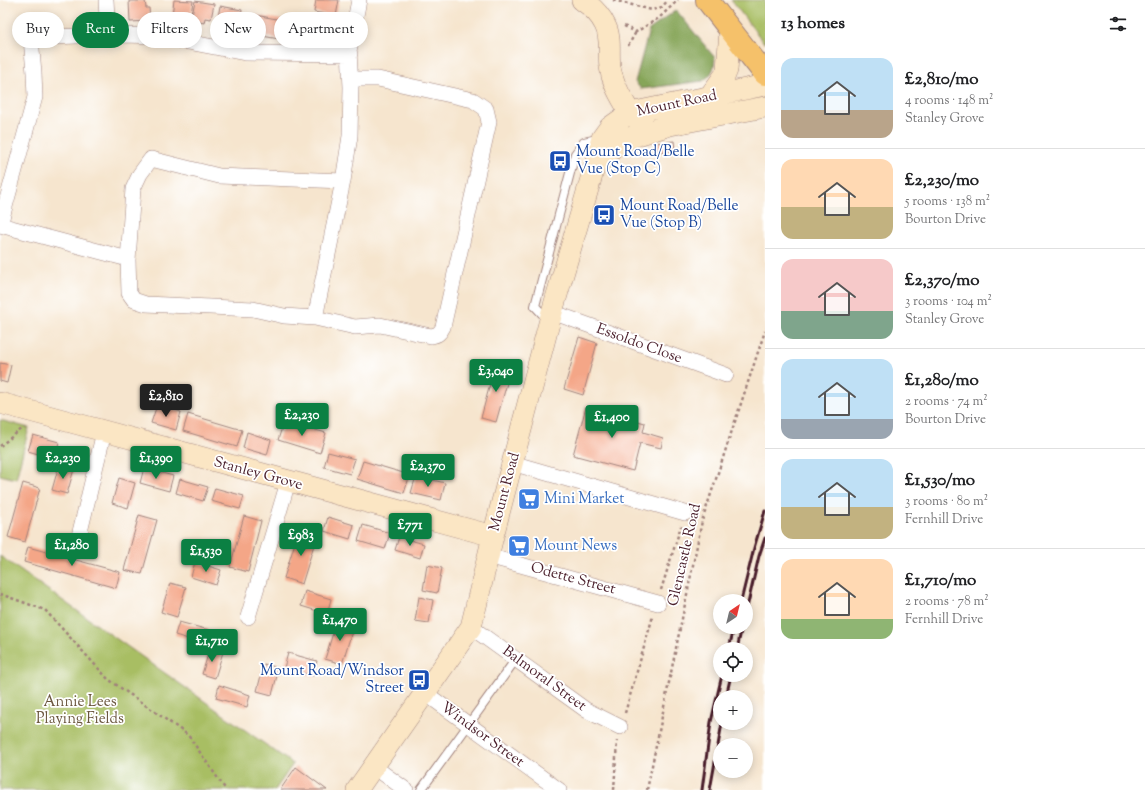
<!DOCTYPE html>
<meta charset="utf-8">
<style>
:root{--surface:#fff;--page:#f6f6f6;--text:#202124;--muted:#757577;--line:#e0e0e0;--accent:#0b8043}
body{margin:0;font-family:"Sorts Mill Goudy",serif;background:var(--page);color:var(--text);height:100vh;display:flex;flex-direction:column;font-size:15px;white-space:nowrap}
*{box-sizing:border-box;margin:0}
p{font-size:13px;color:var(--muted)}
.icon{flex:none;width:22px;height:22px;fill:none;stroke:currentColor;stroke-width:2;stroke-linecap:round;stroke-linejoin:round}
.map{position:relative;flex:1;overflow:hidden}
.panel{display:flex;flex-direction:column;background:var(--surface);width:380px}
.panel>*{flex:none}
.top-card{position:absolute;left:12px;top:12px;width:380px;height:36px;display:flex;gap:8px}
.needle{width:26px;rotate:35deg}
.controls{position:absolute;left:713px;top:594px;display:grid;gap:8px}
.controls a{display:grid;place-items:center;width:40px;height:40px;border-radius:50%;background:var(--surface);box-shadow:0 2px 10px #0003;font-size:20px}
.price{position:absolute;translate:-50% -34px;padding:0 9px;border-radius:4px;background:var(--accent);color:#fff;font-size:13px;line-height:26px;filter:drop-shadow(0 1px 2px #0008)}
.price::after{content:'';position:absolute;left:50%;top:24px;width:12px;height:9px;margin-left:-6px;background:inherit;clip-path:polygon(0 0,100% 0,50% 100%)}
.price.active{background:#222;color:#fff}
ul{padding:0;list-style:none}
li{display:flex;align-items:center;gap:12px;height:100px;padding:0 16px}
li+li{border-top:1px solid var(--line)}
li span{display:grid;place-items:center;flex:none;width:112px;height:80px;border-radius:12px;color:#555}
li>.icon{margin-inline-start:auto}
span .icon{width:48px;height:48px;fill:#fffc;stroke-width:1}
li b{font-size:17px}
h2{display:flex;justify-content:space-between;align-items:center;height:48px;padding:0 16px;font-size:17px}
.chip{padding:0 14px;border-radius:18px;background:var(--surface);box-shadow:0 2px 10px #0003;font-size:14px;line-height:36px}
.chip.active{background:var(--accent);color:#fff}
main{display:flex;flex:1;min-height:0}
.map>svg:first-child{display:block}
.green{fill:#a8be63;stroke:#796e47}
.forest{fill:#86a559;stroke:#686242}
.building{fill:#f4a687}
.lines{fill:none;stroke-linecap:round;stroke-linejoin:round}
.lane-casing{stroke:#a0827c;stroke-width:10}
.street-casing{stroke:#a0827c;stroke-width:16}
.secondary-casing{stroke:#a0827c;stroke-width:22}
.highway-casing{stroke:#a0827c;stroke-width:24}
.path{stroke:#a0827c;stroke-width:2.5;stroke-dasharray:3 3;stroke-linecap:butt}
.lane{stroke:#fff;stroke-width:8}
.street{stroke:#fff;stroke-width:15}
.secondary{stroke:#fbe6c4;stroke-width:21}
.highway{stroke:#f5c16b;stroke-width:22}
.rail{stroke:#4a1f2b;stroke-width:3}
.labels{text-anchor:middle;dominant-baseline:central;stroke-width:3.5;stroke-linejoin:round;paint-order:stroke}
.street-label{font-size:15px;fill:#4a1f2b;stroke:#fff}
.transit-label{font-size:15px;fill:#164399;stroke:#fff;text-anchor:start}
.shop-label{font-size:15px;fill:#366cbe;stroke:#fff;text-anchor:start}
.park-label{font-size:15px;fill:#6b573f;stroke:#fff}
</style>
<main>
<div class="map">
<svg width="765" height="790" viewBox="0 0 765 790">
<rect width="100%" height="100%" fill="#fff"/>
<filter id="ink" filterUnits="userSpaceOnUse"><feTurbulence type="fractalNoise" baseFrequency=".025" numOctaves="2"/><feDisplacementMap in="SourceGraphic" scale="8" xChannelSelector="R" yChannelSelector="G"/><feConvolveMatrix kernelMatrix="1 2 1 2 8 2 1 2 1" color-interpolation-filters="sRGB"/></filter>
<filter id="wash" filterUnits="userSpaceOnUse"><feTurbulence type="fractalNoise" baseFrequency=".012" numOctaves="4" result="noise"/><feDisplacementMap in="SourceGraphic" scale="16" xChannelSelector="R" yChannelSelector="G"/><feGaussianBlur stdDeviation="0.9" result="paint"/><feColorMatrix in="noise" values="0 0 0 0 0 0 0 0 0 0 0 0 0 0 0 0 0 1.4 0 .05"/><feComposite in="paint" operator="in"/></filter>
<g filter="url(#wash)">
<rect width="100%" height="100%" fill="#f6e5ce"/>
<path class="green" d="M731,0H765V44Z
M0,420L29,428L16,479L0,475Z
M0,556L293,764L275,790H0Z"/>
<path class="forest" d="M676,10L715,58C714,70 713,73 703,81L641,89L635,82L649,30Z"/>
<g id="blocks">
<path class="building" d="M174,0L193,1L190,20L177,18V16L172,15Z
M316,0H339L336,16L314,12Z
M129,1H145L146,8H149L150,21L130,22Z
M195,1L214,4L211,19L205,18L204,23L191,20Z
M220,6L242,10L239,33L216,29Z
M255,15L282,20L279,39L251,34Z
M313,19L328,22L324,42L304,37L307,24L312,25Z
M674,141L675,150L657,152L656,143Z
M579,337L597,343L583,395L564,389Z
M0,363L11,365L7,383L0,381Z
M495,365L511,369L496,422L481,418Z
M157,405L181,412L176,430L151,423Z
M586,407L645,423L643,432L663,438L661,448L640,443L633,471L573,455Z
M188,414L242,430L237,447L183,431Z
M284,421L326,433L320,453L278,440Z
M247,432L271,440L267,455L243,448Z
M33,435L59,442L55,459L28,451Z
M328,452L355,459L350,474L324,467Z
M363,461L410,475L404,493L357,479Z
M59,465L74,469L67,494L52,490Z
M144,468L173,476L169,491L140,483Z
M416,476L445,483L441,500L411,493Z
M119,478L135,483L128,508L112,503Z
M180,479L208,487L203,501L176,493Z
M23,483L40,488L25,542L8,537Z
M215,488L244,496L240,509L211,501Z
M139,515L157,520L142,574L124,570Z
M244,516L261,521L248,572L230,567Z
M328,517L354,525L350,539L324,531Z
M363,525L390,533L385,549L358,541Z
M299,530L317,535L302,584L284,578Z
M399,537L424,544L420,558L395,550Z
M28,547L120,572L116,588L24,562Z
M195,562L221,570L216,585L191,577Z
M427,565L442,568L437,593L423,590Z
M170,583L186,587L177,617L161,612Z
M305,591L331,599L327,614L301,606Z
M419,597L433,600L429,623L415,621Z
M337,620L354,625L342,664L325,659Z
M179,622L209,630L205,644L175,635Z
M210,648L223,652L215,678L202,674Z
M288,653L317,661L313,676L284,668Z
M264,664L279,668L272,695L257,691Z
M219,685L250,695L247,707L216,698Z
M296,767L327,790H280Z"/>
</g>
</g>
<g filter="url(#ink)">
<use href="#blocks" fill-opacity="0" stroke="#a0827c" stroke-width="1"/>
<g class="lines">
<g class="lane-casing">
<path id="lane" d="M548,320L535,306L575,154L584,142L601,138
M421,790L516,659"/>
</g>
<g class="street-casing">
<path id="street" d="M106,0L108,35
M343,181L219,176L151,159L140,174L133,189L128,260L129,293L134,300L146,304L253,309L284,316L315,318L355,327L380,325L431,336C438,335 440,333 443,327L489,122L486,109L473,100L378,79H351
M0,225L35,97L34,73L31,38L76,36L125,35L157,36L245,53L350,54
M0,225L128,259
M552,312L726,375
M315,318L343,181L350,136L351,87L349,51L359,0
M512,463L685,513
M79,536L104,432
M488,556L658,603
M248,617L288,482
M471,627L586,710L620,727
M425,693L559,790
M373,766L406,790"/>
</g>
<g class="secondary-casing">
<path id="secondary" d="M582,0C591,6 600,14 605,25C612,38 608,53 610,67C612,81 618,92 625,104C629,112 633,119 642,121
M709,97L725,75L727,70L730,30
M595,165L616,146L624,140L638,135L670,125L765,107
M0,403L493,536
M357,790L471,627L493,536L552,312L595,165L602,138L610,127L630,113L765,85"/>
</g>
<g class="highway-casing">
<path id="highway" d="M707,0L765,74"/>
</g>
<path class="path" d="M613,0L652,10L662,7L668,0
M624,26L636,32L659,18L678,0
M628,46L636,32
M0,446L23,428
M661,590L681,526
M0,594L45,610L108,679L188,735L226,790
M625,713L653,616
M614,790L617,741
M647,790L702,521L765,331"/>
<use href="#lane" class="lane"/>
<use href="#street" class="street"/>
<use href="#secondary" class="secondary"/>
<use href="#highway" class="highway"/>
<path class="rail" d="M741,601L754,548L765,511
M746,612L759,556L765,538
M729,649L734,627
M737,649L742,627
M726,697L731,675
M702,790L711,722L722,675
M710,790L722,723"/>
</g>
</g>
<defs>
<g id="bus-square" transform="scale(1.15)"><rect x="-9" y="-9" width="18" height="18" rx="4" fill="#1a4fb4" stroke="#fff"/><path d="M-5-6H5V4H4V6H2V4H-2V6H-4V4H-5ZM-3.5-4V0h7V-4ZM-3.5 1.2v1.5H-2V1.2ZM2 1.2v1.5H3.5V1.2Z" fill="#fff"/></g>
<g id="supermarket-square" transform="scale(1.15)"><rect x="-9" y="-9" width="18" height="18" rx="4" fill="#3f7fe0" stroke="#fff"/><path d="M-6-5.5h2.5l.6 2H6L4.5 2H-2.5L-4.4-4H-6ZM-1.5 3.2a1.3 1.3 0 1 0 .1 0ZM3 3.2a1.3 1.3 0 1 0 .1 0Z" fill="#fff"/></g>
</defs>
<g fill-rule="evenodd">
<use href="#bus-square" x="560" y="161"/>
<use href="#bus-square" x="604" y="215"/>
<use href="#supermarket-square" x="529" y="499"/>
<use href="#supermarket-square" x="519" y="546"/>
<use href="#bus-square" x="419" y="680"/>
</g>
<g class="labels">
<g class="street-label">
<text transform="translate(677 104) rotate(-12)">Mount Road</text>
<text transform="translate(639 344) rotate(20)">Essoldo Close</text>
<text transform="translate(258 474) rotate(15)">Stanley Grove</text>
<text transform="translate(505 492) rotate(-75)">Mount Road</text>
<text transform="translate(685 555) rotate(-77)">Glencastle Road</text>
<text transform="translate(573 579) rotate(15)">Odette Street</text>
<text transform="translate(544 679) rotate(36)">Balmoral Street</text>
<text transform="translate(482 735) rotate(36)">Windsor Street</text>
</g>
<g class="transit-label">
<text x="576" y="152">Mount Road/Belle<tspan x="576" dy="17">Vue (Stop C)</tspan></text>
<text x="620" y="206">Mount Road/Belle<tspan x="620" dy="17">Vue (Stop B)</tspan></text>
<text x="404" y="671" text-anchor="end">Mount Road/Windsor<tspan x="404" dy="17">Street</tspan></text>
</g>
<g class="shop-label">
<text x="544" y="499">Mini Market</text>
<text x="534" y="546">Mount News</text>
</g>
<g class="park-label">
<text x="80" y="702">Annie Lees<tspan x="80" dy="17">Playing Fields</tspan></text>
</g>
</g>
</svg>
<div class="controls">
<a><svg class="needle" viewBox="-14 -14 28 28"><path d="M0-13l5 13h-10z" fill="#e53935"/><path d="M0 13l5-13h-10z" fill="#757577"/></svg></a>
<a><svg class="icon" aria-label="locate" viewBox="0 0 24 24"><circle cx="12" cy="12" r="6"/><path d="M12 2v4M12 18v4M2 12h4M18 12h4"/></svg></a>
<a>+</a>
<a>−</a>
</div>
<b class="price" style="left:496px;top:393px">£3,040</b>
<b class="price active" style="left:166px;top:418px">£2,810</b>
<b class="price" style="left:302px;top:437px">£2,230</b>
<b class="price" style="left:612px;top:439px">£1,400</b>
<b class="price" style="left:63px;top:480px">£2,230</b>
<b class="price" style="left:156px;top:480px">£1,390</b>
<b class="price" style="left:428px;top:488px">£2,370</b>
<b class="price" style="left:410px;top:547px">£771</b>
<b class="price" style="left:301px;top:557px">£983</b>
<b class="price" style="left:72px;top:567px">£1,280</b>
<b class="price" style="left:206px;top:573px">£1,530</b>
<b class="price" style="left:340px;top:642px">£1,470</b>
<b class="price" style="left:212px;top:663px">£1,710</b>
<div class="top-card">
<a class="chip">Buy</a>
<a class="chip active">Rent</a>
<a class="chip">Filters</a>
<a class="chip">New</a>
<a class="chip">Apartment</a>
</div>
</div>
<section class="panel">
<h2>13 homes<svg class="icon" aria-label="filters" viewBox="0 0 24 24"><path d="M4 7h16M4 17h16"/><circle cx="9" cy="7" r="2"/><circle cx="15" cy="17" r="2"/></svg></h2>
<ul>
<li><span style="background:linear-gradient(#bfe0f5 65%,#b9a48a 0)"><svg class="icon" aria-label="home" viewBox="0 0 24 24"><path d="M3 11l9-7 9 7M6 9v11h12V9"/></svg></span><div><b>£2,810/mo</b><p>4 rooms · 148 m²</p><p>Stanley Grove</p></div></li>
<li><span style="background:linear-gradient(#ffd9b3 60%,#c2b280 0)"><svg class="icon" aria-label="home" viewBox="0 0 24 24"><path d="M3 11l9-7 9 7M6 9v11h12V9"/></svg></span><div><b>£2,230/mo</b><p>5 rooms · 138 m²</p><p>Bourton Drive</p></div></li>
<li><span style="background:linear-gradient(#f6c9c9 65%,#7fa58c 0)"><svg class="icon" aria-label="home" viewBox="0 0 24 24"><path d="M3 11l9-7 9 7M6 9v11h12V9"/></svg></span><div><b>£2,370/mo</b><p>3 rooms · 104 m²</p><p>Stanley Grove</p></div></li>
<li><span style="background:linear-gradient(#bfe0f5 75%,#9aa5b1 0)"><svg class="icon" aria-label="home" viewBox="0 0 24 24"><path d="M3 11l9-7 9 7M6 9v11h12V9"/></svg></span><div><b>£1,280/mo</b><p>2 rooms · 74 m²</p><p>Bourton Drive</p></div></li>
<li><span style="background:linear-gradient(#bfe0f5 60%,#c2b280 0)"><svg class="icon" aria-label="home" viewBox="0 0 24 24"><path d="M3 11l9-7 9 7M6 9v11h12V9"/></svg></span><div><b>£1,530/mo</b><p>3 rooms · 80 m²</p><p>Fernhill Drive</p></div></li>
<li><span style="background:linear-gradient(#ffd9b3 75%,#8fb573 0)"><svg class="icon" aria-label="home" viewBox="0 0 24 24"><path d="M3 11l9-7 9 7M6 9v11h12V9"/></svg></span><div><b>£1,710/mo</b><p>2 rooms · 78 m²</p><p>Fernhill Drive</p></div></li>
</ul>
</section>
</main>
